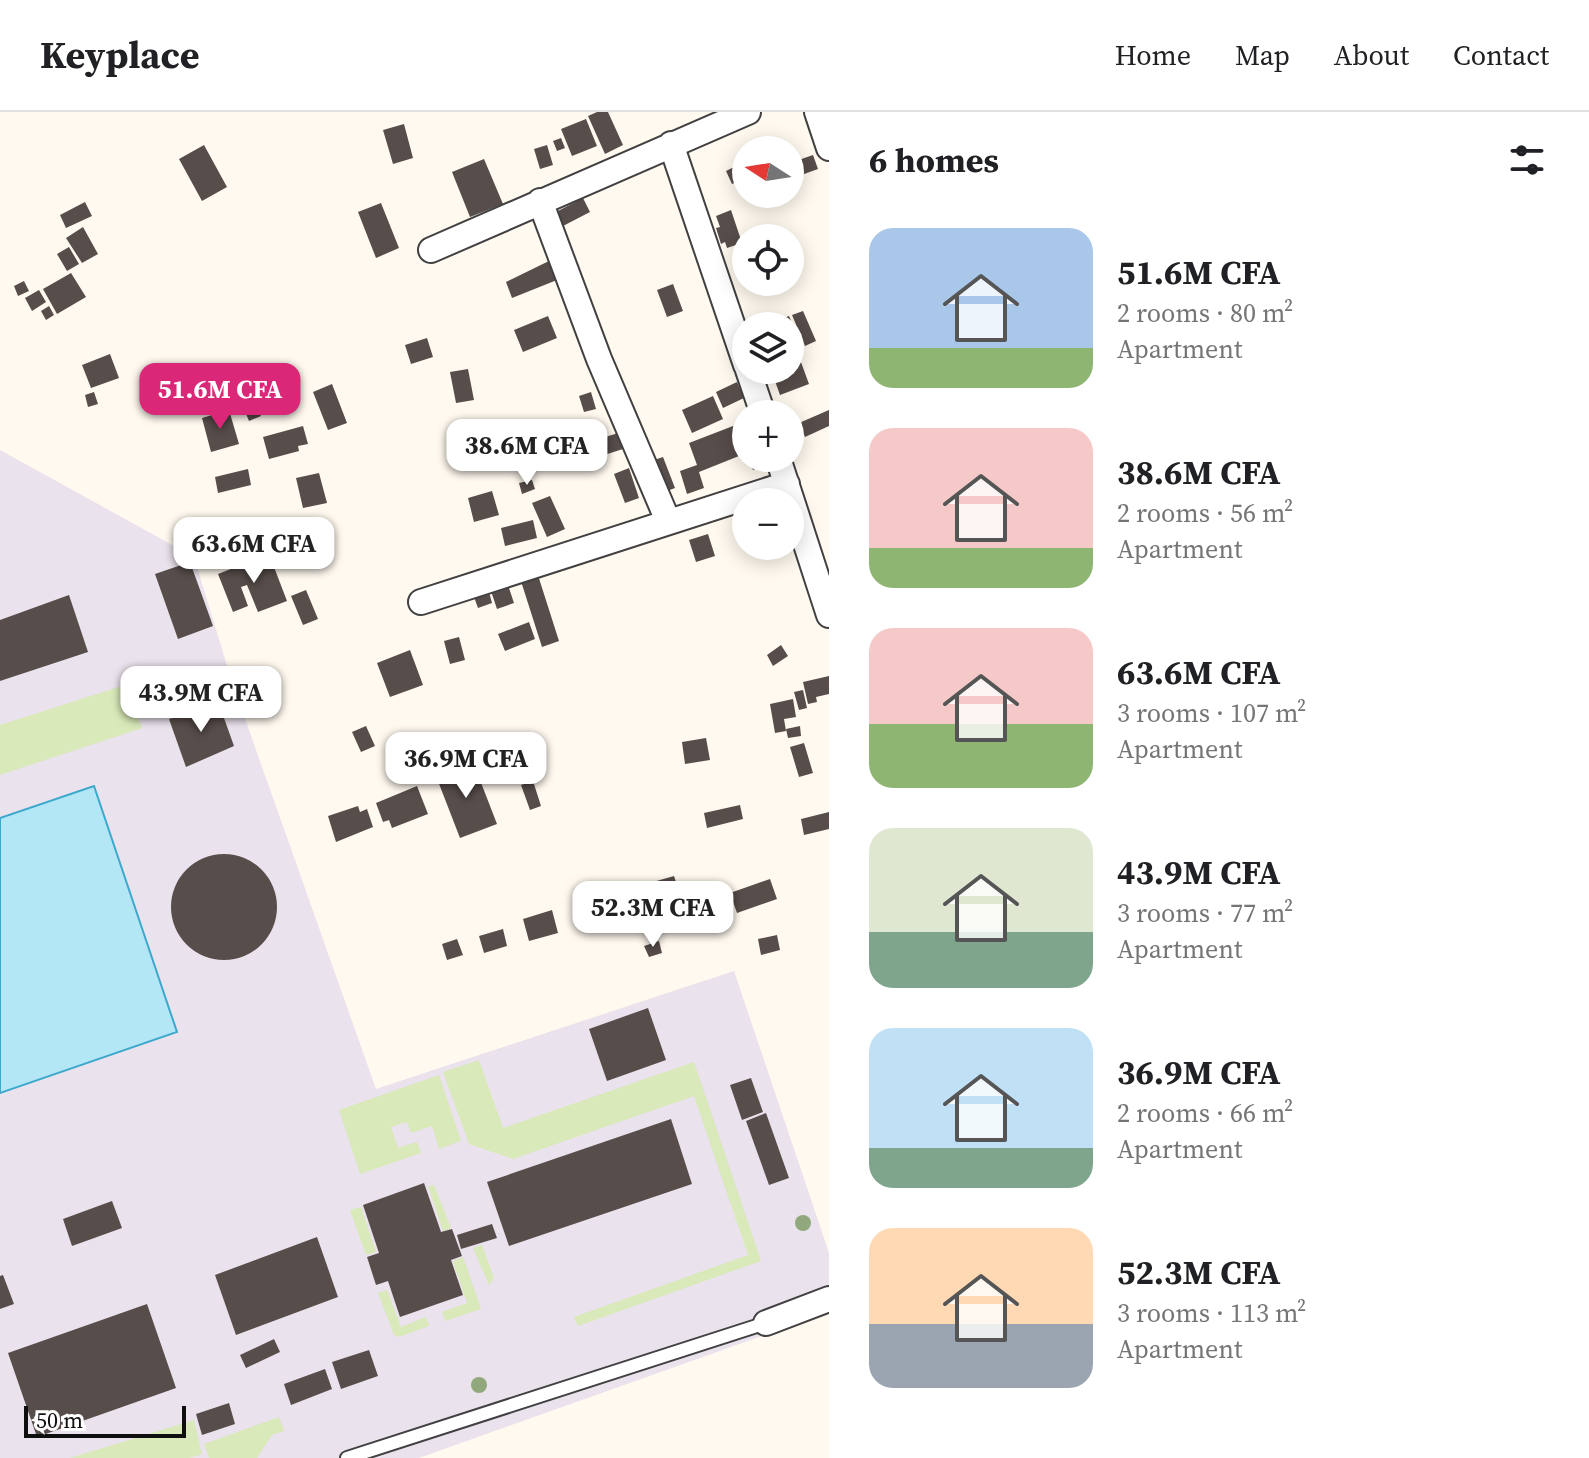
<!DOCTYPE html>
<meta charset="utf-8">
<style>
:root{--surface:#fff;--page:#f6f6f6;--text:#202124;--muted:#757577;--line:#e0e0e0;--accent:#db2777}
body{margin:0;font-family:"Source Serif 4",serif;background:var(--page);color:var(--text);height:100vh;display:flex;flex-direction:column;font-size:30px;white-space:nowrap}
*{box-sizing:border-box;margin:0}
p{font-size:26px;color:var(--muted)}
.icon{flex:none;width:44px;height:44px;fill:none;stroke:currentColor;stroke-width:2;stroke-linecap:round;stroke-linejoin:round}
.map{position:relative;flex:1;overflow:hidden}
.drawer{display:flex;flex-direction:column;background:var(--surface);width:760px}
.drawer>*{flex:none}
.needle{width:52px;rotate:282deg}
.buttons{position:absolute;left:732px;top:24px;display:grid;gap:16px}
.buttons a{display:grid;place-items:center;width:72px;height:72px;border-radius:50%;background:var(--surface);box-shadow:0 4px 20px #0003;font-size:40px}
.scale{position:absolute;left:24px;bottom:20px;width:162px;box-sizing:border-box;padding-left:8px;border:4px solid #0e0e0e;border-top:0;font-size:22px;line-height:28px;white-space:nowrap;color:#0e0e0e;-webkit-text-stroke:6px #fff;paint-order:stroke}
.price{position:absolute;translate:-50% -68px;padding:0 18px;border-radius:16px;background:#fff;color:#222;font-size:26px;line-height:52px;filter:drop-shadow(0 2px 4px #0008)}
.price::after{content:'';position:absolute;left:50%;top:48px;width:24px;height:18px;margin-left:-12px;background:inherit;clip-path:polygon(0 0,100% 0,50% 100%)}
.price.active{background:var(--accent);color:#fff}
ul{padding:0;list-style:none}
li{display:flex;align-items:center;gap:24px;height:200px;padding:0 40px}
li span{display:grid;place-items:center;flex:none;width:224px;height:160px;border-radius:24px;color:#555}
li>.icon{margin-inline-start:auto}
span .icon{width:96px;height:96px;fill:#fffc;stroke-width:1}
li b{font-size:34px}
h2{display:flex;justify-content:space-between;align-items:center;height:96px;padding:0 40px;font-size:34px}
header{display:flex;align-items:center;gap:48px;box-sizing:border-box;height:112px;padding:0 40px;background:var(--surface);border-bottom:2px solid var(--line)}
header strong{font-size:38px}
nav{display:flex;gap:44px;margin-inline-start:auto;font-size:28px}
main{display:flex;flex:1;min-height:0}
.map>svg:first-child{display:block}
.industrial{fill:#eae2ec}
.green{fill:#d9e9b9}
.water{fill:#b4e7f6;stroke:#3ba8cc;stroke-width:2}
.building{fill:#574d4a}
.lines{fill:none;stroke-linecap:round;stroke-linejoin:round}
.service-casing{stroke:#414141;stroke-width:16}
.minor-casing{stroke:#414141;stroke-width:28}
.service{stroke:#fff;stroke-width:12}
.minor{stroke:#fff;stroke-width:24}
.tree{fill:#91a87c}
</style>
<header>
<strong>Keyplace</strong>
<nav><a>Home</a><a>Map</a><a>About</a><a>Contact</a></nav>
</header>
<main>
<div class="map">
<svg width="829" height="1346" viewBox="0 0 829 1346">
<rect width="100%" height="100%" fill="#fff9ef"/>
<path class="industrial" d="M0,338L194,445L232,570L376,977L734,859L829,1141V1200L419,1346H0Z"/>
<path class="green" d="M125,573L142,616L0,663V613Z
M479,948L503,1016L694,950L761,1149L578,1214L574,1205L748,1143L694,984L513,1047L469,1032L443,960Z
M439,963L461,1029L439,1037L432,1014L411,1021L407,1010L391,1015L398,1036L417,1030L421,1041L360,1062L339,998Z
M434,1073L451,1116L443,1119L428,1074Z
M361,1095L376,1140L366,1143L350,1098Z
M482,1133L494,1166L489,1173L473,1136Z
M463,1145L481,1197L445,1209L442,1200L467,1191L453,1149Z
M387,1178L401,1215L426,1205L429,1214L399,1225L394,1223L378,1181Z
M279,1305L284,1319L272,1323L257,1346H209L204,1332Z
M194,1308L202,1342L190,1346H70Z"/>
<path class="water" d="M94,674L177,920L0,981V706Z"/>
<path class="building" d="M597,0H608L623,33L605,42L588,4Z
M586,7L597,34L572,44L561,17Z
M404,12L413,46L393,52L383,18Z
M561,26L565,36L557,39L553,29Z
M204,33L227,75L202,89L179,47Z
M547,33L553,53L540,57L534,37Z
M813,43L818,57L793,66L790,51Z
M484,47L503,92L470,105L452,60Z
M746,49V66L732,72L726,59Z
M583,86L590,100L563,114L556,100Z
M85,90L92,104L66,116L60,103Z
M381,91L399,136L376,146L358,100Z
M731,98L742,131L727,136L725,130L721,132L716,116L720,115L716,104Z
M83,115L98,142L82,151L66,126Z
M69,135L79,152L67,159L57,142Z
M549,149L557,168L512,186L506,170Z
M746,154V176L738,157Z
M71,161L86,185L57,202L43,177Z
M24,169L29,179L18,184L14,174Z
M673,172L683,199L667,205L657,178Z
M39,178L46,190L32,199L25,186Z
M49,194L54,203L46,208L41,199Z
M803,199L816,229L805,234L792,203Z
M548,204L557,226L523,240L514,218Z
M789,204L794,216L790,218V214H762Z
M427,226L433,245L411,252L405,233Z
M110,242L119,266L91,276L82,253Z
M798,242L809,272L780,283L771,258H790V245Z
M468,257L474,288L456,291L450,260Z
M737,270L744,286L723,296L716,280Z
M332,272L347,311L328,318L313,280Z
M249,275L261,304L249,309L237,280Z
M94,280L98,292L88,295L85,283Z
M591,280L596,297L584,300L579,284Z
M713,284L723,307L692,321L682,298Z
M229,298L239,332L211,340L202,306Z
M829,298V314L805,325L799,311Z
M303,314L308,332L298,334L299,339L269,347L263,325Z
M733,314L744,342L699,360L704,376L687,382L680,359L697,353L689,331Z
M618,321L623,337L598,345L593,329Z
M490,341L492,356L472,358L470,344Z
M663,345L675,376L659,382L648,350Z
M748,346H767L769,351L753,358Z
M629,356L639,386L625,391L614,362Z
M248,357L251,373L218,381L215,365Z
M319,361L327,391L303,396L296,366Z
M532,368L535,377L522,382L519,371Z
M492,379L499,403L474,410L468,386Z
M550,384L565,417L547,425L532,391Z
M533,408L537,426L505,434L501,416Z
M708,422L715,444L696,450L689,428Z
M304,426L308,434L296,440L292,433Z
M287,430L293,444L276,452L270,438Z
M269,442L287,489L258,500L247,473L241,475L248,494L233,500L218,462Z
M190,450L213,514L178,527L155,462Z
M536,457L559,529L542,535L519,463Z
M507,470L514,491L497,497L490,476Z
M306,478L318,507L303,513L291,484Z
M489,480L492,491L478,496L474,485Z
M69,483L88,540L0,569V508Z
M529,510L535,527L505,539L498,522Z
M459,525L465,548L450,552L444,529Z
M781,533L788,544L773,554L767,543Z
M410,538L423,573L390,585L377,551Z
M829,564V582L816,585L817,590L808,592L803,570Z
M803,578L807,596L799,598L794,580Z
M793,587L796,605L784,607L786,619L775,621L770,592Z
M219,592L234,634L186,655L169,607Z
M366,614L375,634L361,640L352,620Z
M800,614L801,624L788,626L786,617Z
M526,621L533,640L524,643L526,647L499,658L490,636Z
M706,626L710,648L685,652L682,630Z
M804,631L813,661L799,665L790,635Z
M473,650L497,712L460,726L436,664Z
M533,669L541,694L530,698L521,673Z
M417,674L428,702L392,716L389,708L383,710L376,691Z
M740,693L743,707L707,716L704,701Z
M358,694L360,700L367,697L373,715L336,730L328,704Z
M829,700V717L804,723L801,707Z
M171 795a53 53 0 1 1 106 0a53 53 0 1 1-106 0Z
M674,764L680,782L652,790L646,772Z
M770,767L777,787L737,801L730,781Z
M636,775L640,787L625,792L620,780Z
M552,798L558,821L529,829L523,807Z
M503,817L507,834L484,841L479,824Z
M777,823L780,838L761,843L758,827Z
M457,827L463,843L447,848L442,832Z
M659,829L662,841L649,845L644,834Z
M648,896L666,948L607,969L589,917Z
M751,966L763,1000L742,1008L730,973Z
M766,1001L789,1066L769,1073L746,1009Z
M671,1007L692,1072L509,1134L487,1070Z
M424,1071L441,1120L452,1117L462,1144L451,1148L463,1183L400,1205L388,1169L376,1173L367,1145L379,1141L363,1093Z
M112,1089L122,1116L72,1134L63,1107Z
M492,1112L497,1126L461,1137L457,1123Z
M317,1125L338,1185L236,1223L215,1163Z
M3,1163L14,1192L0,1197V1164Z
M147,1192L176,1276L37,1325L8,1241Z
M274,1227L280,1240L246,1256L240,1243Z
M369,1238L378,1264L341,1277L332,1250Z
M325,1257L332,1277L291,1293L284,1272Z
M229,1291L235,1312L202,1323L196,1302Z"/>
<g class="lines">
<g class="service-casing">
<path id="service" d="M347,1346L766,1211"/>
</g>
<g class="minor-casing">
<path id="minor" d="M817,0L829,36
M671,32L746,253
M540,89L599,247L668,409
M431,138L748,0
M748,258L763,302
M778,346L829,503
M421,490L787,372
M766,1211L829,1187"/>
</g>
<use href="#service" class="service"/>
<use href="#minor" class="minor"/>
</g>
<g class="tree">
<circle cx="803" cy="1111" r="8"/>
<circle cx="479" cy="1273" r="8"/>
</g>
</svg>
<div class="buttons">
<a><svg class="needle" viewBox="-14 -14 28 28"><path d="M0-13l5 13h-10z" fill="#e53935"/><path d="M0 13l5-13h-10z" fill="#757577"/></svg></a>
<a><svg class="icon" aria-label="locate" viewBox="0 0 24 24"><circle cx="12" cy="12" r="6"/><path d="M12 2v4M12 18v4M2 12h4M18 12h4"/></svg></a>
<a><svg class="icon" aria-label="layers" viewBox="0 0 24 24"><path d="M12 4l9 5-9 5-9-5zM3 14l9 5 9-5"/></svg></a>
<a>+</a>
<a>−</a>
</div>
<div class="scale">50 m</div>
<b class="price active" style="left:220px;top:319px">51.6M CFA</b>
<b class="price" style="left:527px;top:375px">38.6M CFA</b>
<b class="price" style="left:254px;top:473px">63.6M CFA</b>
<b class="price" style="left:201px;top:622px">43.9M CFA</b>
<b class="price" style="left:466px;top:688px">36.9M CFA</b>
<b class="price" style="left:653px;top:837px">52.3M CFA</b>
</div>
<section class="drawer">
<h2>6 homes<svg class="icon" aria-label="filters" viewBox="0 0 24 24"><path d="M4 7h16M4 17h16"/><circle cx="9" cy="7" r="2"/><circle cx="15" cy="17" r="2"/></svg></h2>
<ul>
<li><span style="background:linear-gradient(#a9c7e8 75%,#8fb573 0)"><svg class="icon" aria-label="home" viewBox="0 0 24 24"><path d="M3 11l9-7 9 7M6 9v11h12V9"/></svg></span><div><b>51.6M CFA</b><p>2 rooms · 80 m²</p><p>Apartment</p></div></li>
<li><span style="background:linear-gradient(#f6c9c9 75%,#8fb573 0)"><svg class="icon" aria-label="home" viewBox="0 0 24 24"><path d="M3 11l9-7 9 7M6 9v11h12V9"/></svg></span><div><b>38.6M CFA</b><p>2 rooms · 56 m²</p><p>Apartment</p></div></li>
<li><span style="background:linear-gradient(#f6c9c9 60%,#8fb573 0)"><svg class="icon" aria-label="home" viewBox="0 0 24 24"><path d="M3 11l9-7 9 7M6 9v11h12V9"/></svg></span><div><b>63.6M CFA</b><p>3 rooms · 107 m²</p><p>Apartment</p></div></li>
<li><span style="background:linear-gradient(#dfe7d0 65%,#7fa58c 0)"><svg class="icon" aria-label="home" viewBox="0 0 24 24"><path d="M3 11l9-7 9 7M6 9v11h12V9"/></svg></span><div><b>43.9M CFA</b><p>3 rooms · 77 m²</p><p>Apartment</p></div></li>
<li><span style="background:linear-gradient(#bfe0f5 75%,#7fa58c 0)"><svg class="icon" aria-label="home" viewBox="0 0 24 24"><path d="M3 11l9-7 9 7M6 9v11h12V9"/></svg></span><div><b>36.9M CFA</b><p>2 rooms · 66 m²</p><p>Apartment</p></div></li>
<li><span style="background:linear-gradient(#ffd9b3 60%,#9aa5b1 0)"><svg class="icon" aria-label="home" viewBox="0 0 24 24"><path d="M3 11l9-7 9 7M6 9v11h12V9"/></svg></span><div><b>52.3M CFA</b><p>3 rooms · 113 m²</p><p>Apartment</p></div></li>
</ul>
</section>
</main>
